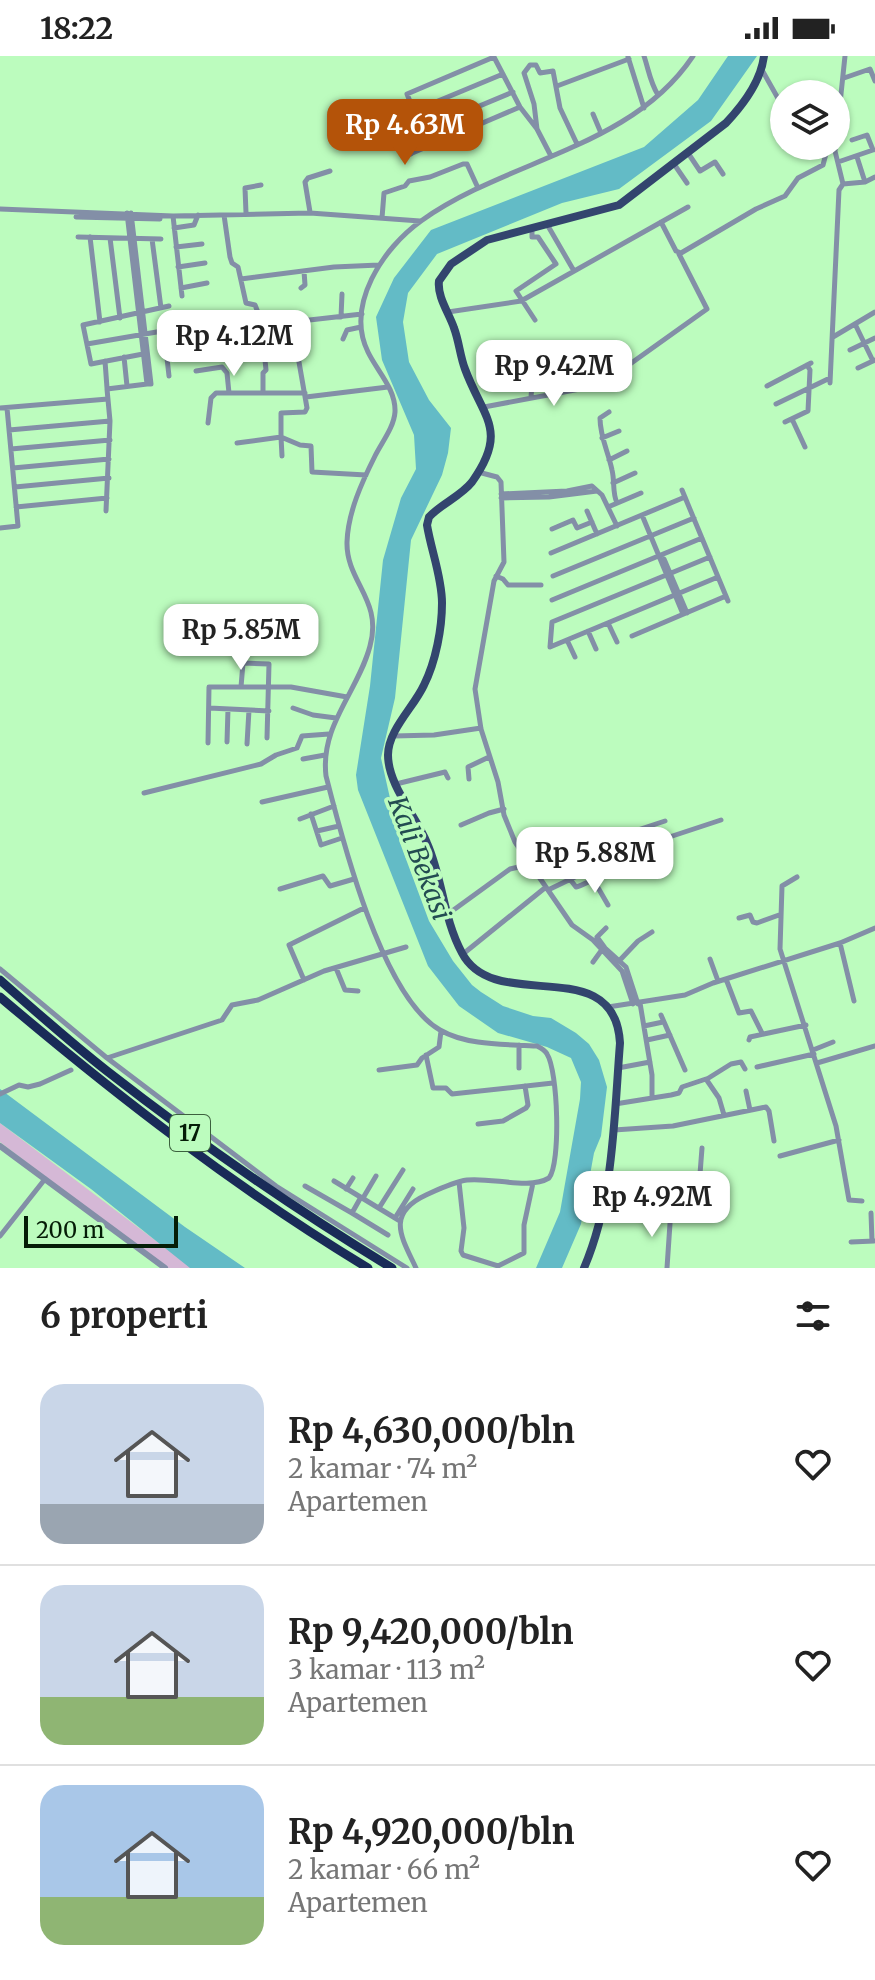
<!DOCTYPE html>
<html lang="id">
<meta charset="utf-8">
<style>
:root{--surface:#fff;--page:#f6f6f6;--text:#222;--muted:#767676;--line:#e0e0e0;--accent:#b45309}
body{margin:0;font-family:Merriweather,serif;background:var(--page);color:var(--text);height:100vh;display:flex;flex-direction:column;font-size:30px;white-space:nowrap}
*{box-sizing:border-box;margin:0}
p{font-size:26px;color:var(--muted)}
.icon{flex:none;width:44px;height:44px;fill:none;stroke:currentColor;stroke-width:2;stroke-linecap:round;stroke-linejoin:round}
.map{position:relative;height:1212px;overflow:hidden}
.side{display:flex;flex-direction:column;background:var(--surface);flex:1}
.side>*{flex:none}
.buttons{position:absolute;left:770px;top:24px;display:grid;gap:16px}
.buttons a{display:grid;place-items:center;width:80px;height:80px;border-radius:50%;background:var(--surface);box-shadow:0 2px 6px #0004;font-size:40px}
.scale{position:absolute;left:24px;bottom:20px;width:154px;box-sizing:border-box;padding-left:8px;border:4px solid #051d07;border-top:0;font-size:22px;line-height:28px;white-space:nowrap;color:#051d07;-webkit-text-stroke:6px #bcfcbe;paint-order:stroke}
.price{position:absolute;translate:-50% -68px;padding:0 18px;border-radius:16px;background:#fff;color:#222;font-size:26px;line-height:52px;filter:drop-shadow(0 2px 4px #0008)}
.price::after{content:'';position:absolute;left:50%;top:48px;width:24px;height:18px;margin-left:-12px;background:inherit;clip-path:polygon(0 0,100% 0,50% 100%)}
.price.on{background:var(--accent);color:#fff}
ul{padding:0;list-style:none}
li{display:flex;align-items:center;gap:24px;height:200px;padding:0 40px}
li+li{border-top:2px solid var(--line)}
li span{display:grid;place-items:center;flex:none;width:224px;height:160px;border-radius:24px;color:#555}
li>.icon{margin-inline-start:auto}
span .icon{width:96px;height:96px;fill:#fffc;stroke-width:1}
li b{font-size:34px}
h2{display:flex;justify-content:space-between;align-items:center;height:96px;padding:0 40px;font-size:34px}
.status{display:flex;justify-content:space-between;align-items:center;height:56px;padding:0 40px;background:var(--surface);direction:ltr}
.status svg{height:22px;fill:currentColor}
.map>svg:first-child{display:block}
.green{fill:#d5b8d6}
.water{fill:#63bbc6}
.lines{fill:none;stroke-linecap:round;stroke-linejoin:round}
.minor{stroke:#838fa7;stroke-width:5}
.tertiary{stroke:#838fa7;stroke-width:6}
.primary{stroke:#33456e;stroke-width:8}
.motorway-bridge{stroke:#192b58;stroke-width:9}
.labels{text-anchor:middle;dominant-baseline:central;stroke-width:7;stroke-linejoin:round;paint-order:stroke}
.shield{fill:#bcfcbe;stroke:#3c603e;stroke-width:2}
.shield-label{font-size:22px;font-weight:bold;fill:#051d07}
.water-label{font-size:26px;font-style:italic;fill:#234c51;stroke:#bcfcbe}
</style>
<div class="status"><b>18:22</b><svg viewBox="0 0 49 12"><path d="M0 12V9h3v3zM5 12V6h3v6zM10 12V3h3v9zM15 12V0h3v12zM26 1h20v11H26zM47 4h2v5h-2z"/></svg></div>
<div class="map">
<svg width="875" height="1212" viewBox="0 0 875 1212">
<rect width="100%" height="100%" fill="#bcfcbe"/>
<path class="green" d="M0,1067L192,1212H165L0,1086Z"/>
<path class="water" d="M728,0H757L711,65L619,133L562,147L437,198L408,237L403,266L409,306L429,344L451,372L448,397L442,419L411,484L395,642L381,702L400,787L429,865L453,905L472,929L481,936L503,950L533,960L551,962L576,977L589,988L599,1004L607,1031L601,1080L594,1097L581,1168L562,1212H536L560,1156L580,1043L581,1026L571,1002L547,991L498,977L459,950L428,910L358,734L356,719L370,630L383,504L401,442L416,413L414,379L382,304L376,261L394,222L431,174L644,91L698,44Z
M0,1033L185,1171L245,1212H190L91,1133L0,1067Z"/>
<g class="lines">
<path class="minor" d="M644,0C649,15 650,26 658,39
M845,0L835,95L843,128L865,126L875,121
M628,1L644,52
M762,14L784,53
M844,22L870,13L875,25
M557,30L629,3
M390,46L411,98
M414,55L503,18
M593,58L601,77
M422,74L513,36
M428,90L407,38L494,1L520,51L537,73
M688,97L700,115L715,106L723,118
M551,100L537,73L534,48L524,17L530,9H536L540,17L553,15L560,52L577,88
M403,101L520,51
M857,101L865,126
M838,106L873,94L867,79L852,84
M674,108L687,127
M0,153L173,160L310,157L420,165
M310,156L305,126L308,122L330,115
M127,157L147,328H151L131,157
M246,157L245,132L261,129
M224,159L230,201L232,207L238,211L246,247L255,249L259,259L285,257L292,266L307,352L305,356L281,357V381L237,387
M173,160L182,240
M76,161L160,163
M382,162L384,137L405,130L409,125L430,121L463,108H467L478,132
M661,166L676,195L681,197L756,153L785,140L798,122L823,109L828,90
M548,170L574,215
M174,172L194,169L198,159
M532,173V181H538L556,208L516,235L535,264
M78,181L161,183
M90,181L100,266
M110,182L120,262
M152,183L161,252
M176,191L202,188
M178,211L205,207
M241,223L334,211L379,209
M181,232L207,227
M301,232L305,229L304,215
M448,256L521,245L688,151
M258,258L257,271L263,275L268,290L264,294L266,314L263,317V337
M341,261L342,238
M292,266L362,258
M855,268L873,305
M164,275L169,320
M833,281L875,256
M343,283L347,274L361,271
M87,288L174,273
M850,294L875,282
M143,298L91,308L83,269L169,250
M124,301L127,330
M105,305L107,332
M630,308L707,253L679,198
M858,312L875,304
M196,315L222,311L227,317L229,337
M830,327L839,134L843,128
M767,330L811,307
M306,341L388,331
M776,348L830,322
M484,351L580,333L590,328L592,324L579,303L563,309L537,310L533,317L531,341
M0,352L108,343
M609,356L600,362C600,381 608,395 612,414C615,426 612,436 617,447
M792,363L805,391
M785,366L808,355L810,314L807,309
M208,367L211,342L216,337H305
M9,374L110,365
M602,382L619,375
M11,393L110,384
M282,400L281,381L300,389L311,390L312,416L366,419
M609,404L627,395
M13,412L109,403
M478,416L497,421L501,426L504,506L494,525L475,633L481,673L498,726L504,759L515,786L572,869L593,884L622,915L633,948
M613,427L635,417
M15,431L109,422
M682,434L728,545
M501,438L567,435L592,430L602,439L617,470
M501,442L549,441L597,435
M16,451L107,442
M608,451L641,437
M106,455L110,365L107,333L147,328
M587,455L597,478
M642,459L683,558
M0,472L18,470L7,352
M552,473L573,464L577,472L592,466
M551,497L685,441
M710,501L552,566L550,591L718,521
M664,503L687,557
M496,520L503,523L508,529H541
M553,520L694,462
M552,544L702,482
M608,567L617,586
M588,575L596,593
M632,580L726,540
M567,584L575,601
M241,631L243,607L269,608L267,682
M209,652L269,655
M293,652L313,659L336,662
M394,680L434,679L481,672
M227,686L228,653
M208,687L209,631H291L347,641
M247,688L249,654
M303,703L325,699
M469,723L468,711L489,701
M396,728L445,716L448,722
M144,737L261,708L276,699L297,692L302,680L329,678
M262,746L328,731
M311,758L321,789L342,782
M300,763L334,750
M461,769L489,757L504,753
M317,775L339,770
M535,814L586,791L665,765
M797,821L782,830L780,893L836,1070L849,1144L862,1145
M569,822L576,831C586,829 617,810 630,804
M593,823L608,849
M280,833L323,820L330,830L354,823
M548,834L633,793L721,764
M448,858L510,813L532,808
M739,862L750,859L753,866L757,867L779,859
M606,872L597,881L605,892L626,911L638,948
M840,887L854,945
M463,898L546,831
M710,903L718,925
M620,904L638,885L652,876
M593,906L601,895
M336,912L345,934L358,935
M0,913L107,1002L276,1130L407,1212
M726,923L739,957L751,955L762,977
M304,924L289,889L364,852
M640,947L652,1019V1042
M608,951L685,939L713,927L840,887L875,872
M661,959L685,1014
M644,970L663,966
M647,984L670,979
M749,984L750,981L806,969
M519,989V1012
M813,994L833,986
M426,999L433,1032H446L452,1038L553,1027
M107,1002L222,964L232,949L258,944L324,915L406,891
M817,1007L875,990
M757,1011L814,998
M618,1012L650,1006
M379,1014L417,1009L422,1002L439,991L441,975
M707,1023L731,1008L741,1006L745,1013
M746,1035L750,1054
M0,1038L19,1029L28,1031L40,1028L71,1014
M615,1048L671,1039L679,1037L682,1031L706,1023L719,1042L724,1059
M478,1068L503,1065L526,1052L528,1049L525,1030
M614,1074L673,1070L766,1051L769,1055L774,1085
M780,1100L839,1084
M334,1125L400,1165
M459,1126L464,1172L461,1195L463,1199L498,1210L524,1197V1169L533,1127
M305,1130L352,1157
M346,1133L353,1122
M672,1138L692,1136L699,1131L702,1092
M361,1141L352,1157L388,1179
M363,1142L376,1120
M605,1144L623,1147L652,1146L657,1139L672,1138L667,1212
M379,1152L403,1114
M871,1157L872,1185
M395,1162L413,1133
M0,1180L45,1123
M851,1186L874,1185
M416,1212C402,1182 385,1158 426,1139C439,1133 453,1126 467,1124C491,1121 529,1134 549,1122C561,1107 558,1015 547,998C545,994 541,992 537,990C506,988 468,990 440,974C382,941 342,783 326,720C320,669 358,636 370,590C383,544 346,526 347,486C348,456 362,426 375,400C382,386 394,371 395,356C396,333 377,315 368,296C345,249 383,192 421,165C507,103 631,93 693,0"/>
<path class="tertiary" d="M0,1090L165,1212"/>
<path class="primary" d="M584,1212C614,1142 614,1062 620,987C615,894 495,960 462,897C443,862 443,823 427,787C416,760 388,729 388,699C388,674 414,651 424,629C436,605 442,572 442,547C442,521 431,494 427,469L429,461C441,448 461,440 472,426C509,374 483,362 465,313C460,300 459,285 454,272C449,257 437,241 439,225L451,208L487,184L619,149L726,67C743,49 761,25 764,0"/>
<path class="motorway-bridge" d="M0,924C35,955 70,986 107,1015C198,1086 293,1152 392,1212
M0,941C117,1040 237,1133 368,1212"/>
</g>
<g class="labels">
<rect class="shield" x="170" y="1059" width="40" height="36" rx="6"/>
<g class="shield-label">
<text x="190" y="1077">17</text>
</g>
<g class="water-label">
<text transform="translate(420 802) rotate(69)">Kali Bekasi</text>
</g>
</g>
</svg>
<div class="buttons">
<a><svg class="icon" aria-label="layers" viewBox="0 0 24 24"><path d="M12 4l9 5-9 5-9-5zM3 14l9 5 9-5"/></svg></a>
</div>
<div class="scale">200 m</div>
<b class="price on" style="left:405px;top:111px">Rp 4.63M</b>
<b class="price" style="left:234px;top:322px">Rp 4.12M</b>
<b class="price" style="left:554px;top:352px">Rp 9.42M</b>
<b class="price" style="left:241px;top:616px">Rp 5.85M</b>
<b class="price" style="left:595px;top:839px">Rp 5.88M</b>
<b class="price" style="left:652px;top:1183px">Rp 4.92M</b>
</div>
<section class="side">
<h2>6 properti<svg class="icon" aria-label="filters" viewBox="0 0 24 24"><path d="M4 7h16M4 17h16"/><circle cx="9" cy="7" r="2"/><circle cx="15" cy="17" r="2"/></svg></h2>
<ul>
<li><span style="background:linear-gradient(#c9d6e8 75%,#9aa5b1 0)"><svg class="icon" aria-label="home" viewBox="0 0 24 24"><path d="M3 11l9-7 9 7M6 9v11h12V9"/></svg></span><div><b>Rp 4,630,000/bln</b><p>2 kamar · 74 m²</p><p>Apartemen</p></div><svg class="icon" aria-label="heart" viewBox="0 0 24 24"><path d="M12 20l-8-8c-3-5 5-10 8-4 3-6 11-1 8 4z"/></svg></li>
<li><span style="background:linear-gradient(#c9d6e8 70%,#8fb573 0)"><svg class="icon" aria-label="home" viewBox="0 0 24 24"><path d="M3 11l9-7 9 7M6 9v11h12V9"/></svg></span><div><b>Rp 9,420,000/bln</b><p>3 kamar · 113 m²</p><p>Apartemen</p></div><svg class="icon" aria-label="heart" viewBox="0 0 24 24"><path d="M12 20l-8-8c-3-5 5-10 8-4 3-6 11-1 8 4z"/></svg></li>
<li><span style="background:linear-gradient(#a9c7e8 70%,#8fb573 0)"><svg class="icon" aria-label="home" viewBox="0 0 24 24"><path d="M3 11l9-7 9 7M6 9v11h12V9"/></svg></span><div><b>Rp 4,920,000/bln</b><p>2 kamar · 66 m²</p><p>Apartemen</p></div><svg class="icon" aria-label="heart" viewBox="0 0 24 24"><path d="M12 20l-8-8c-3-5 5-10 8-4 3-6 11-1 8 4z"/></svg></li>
</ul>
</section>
